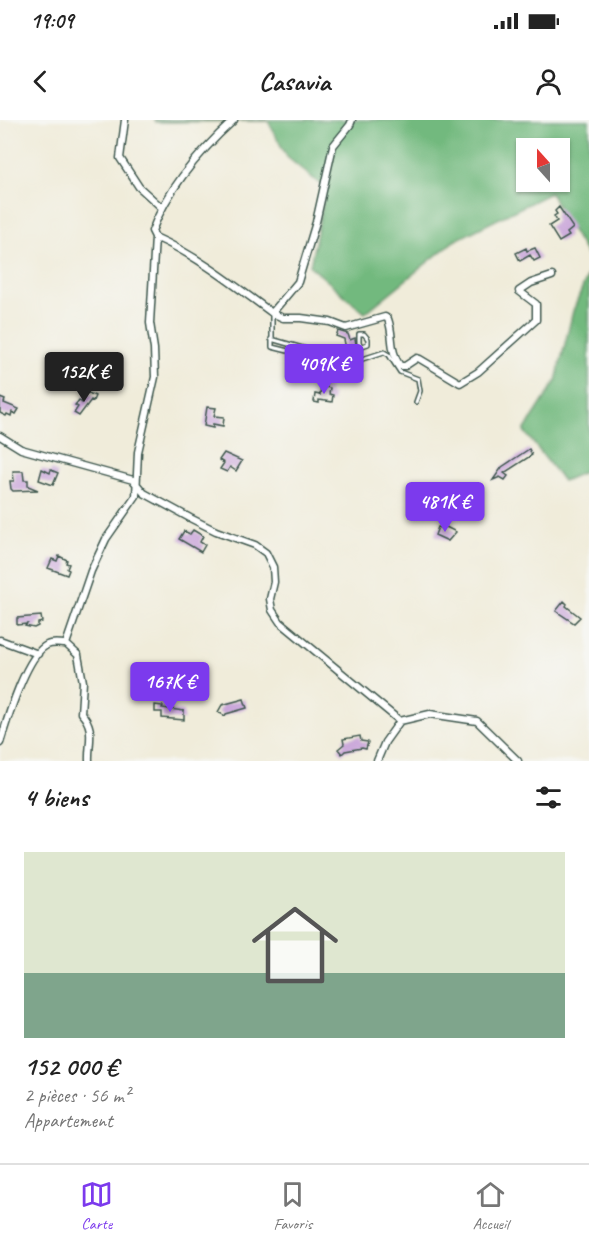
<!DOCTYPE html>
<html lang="fr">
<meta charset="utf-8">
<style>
:root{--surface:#fff;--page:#f2f2f2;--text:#222;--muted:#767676;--line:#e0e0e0;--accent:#7c3aed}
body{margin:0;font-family:Caveat,sans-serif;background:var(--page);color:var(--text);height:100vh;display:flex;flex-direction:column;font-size:22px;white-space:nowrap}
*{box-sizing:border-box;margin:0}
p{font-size:20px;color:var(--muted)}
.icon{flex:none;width:33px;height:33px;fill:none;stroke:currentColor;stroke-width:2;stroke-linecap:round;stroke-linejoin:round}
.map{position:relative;height:641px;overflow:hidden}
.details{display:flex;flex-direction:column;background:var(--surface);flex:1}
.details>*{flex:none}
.needle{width:39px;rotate:339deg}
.tools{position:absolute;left:516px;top:18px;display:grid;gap:12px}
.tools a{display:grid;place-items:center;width:54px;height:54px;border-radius:0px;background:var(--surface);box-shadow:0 2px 4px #0004;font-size:30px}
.price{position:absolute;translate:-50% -51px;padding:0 14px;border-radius:6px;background:var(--accent);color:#fff;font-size:20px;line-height:39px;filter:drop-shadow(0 2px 3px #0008)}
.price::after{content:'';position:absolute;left:50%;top:36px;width:18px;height:14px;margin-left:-9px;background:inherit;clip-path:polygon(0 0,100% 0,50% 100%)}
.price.on{background:#222;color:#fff}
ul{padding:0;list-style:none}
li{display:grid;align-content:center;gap:12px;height:318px;padding:0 24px}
li span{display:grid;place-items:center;height:186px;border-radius:0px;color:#555}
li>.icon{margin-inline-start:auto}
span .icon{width:108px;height:108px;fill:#fffc;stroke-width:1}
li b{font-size:26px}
h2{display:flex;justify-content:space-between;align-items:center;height:72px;padding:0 24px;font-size:26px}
.status{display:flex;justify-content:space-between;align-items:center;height:42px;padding:0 30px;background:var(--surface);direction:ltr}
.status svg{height:16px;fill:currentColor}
header{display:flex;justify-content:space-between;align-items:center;height:78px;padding:0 24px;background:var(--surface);font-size:27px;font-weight:700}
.tabs{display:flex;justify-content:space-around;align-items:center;height:84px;border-top:2px solid var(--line);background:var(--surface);font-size:16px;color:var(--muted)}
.tabs a{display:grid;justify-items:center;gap:3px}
.tabs .on{color:var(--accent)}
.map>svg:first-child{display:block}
.forest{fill:#72b97e;stroke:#487b59;stroke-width:1.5;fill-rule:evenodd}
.building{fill:#c9a5d9}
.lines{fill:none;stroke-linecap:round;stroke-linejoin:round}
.lane-casing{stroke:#3e574d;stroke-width:6}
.street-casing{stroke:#3e574d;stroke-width:9}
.lane{stroke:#fff;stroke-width:3}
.street{stroke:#fff;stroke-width:6}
</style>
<div class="status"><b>19:09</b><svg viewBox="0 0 49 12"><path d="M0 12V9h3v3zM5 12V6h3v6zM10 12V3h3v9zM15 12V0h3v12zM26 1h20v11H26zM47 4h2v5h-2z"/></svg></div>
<header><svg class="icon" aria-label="back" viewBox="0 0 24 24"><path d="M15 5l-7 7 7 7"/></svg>Casavia<svg class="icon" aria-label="person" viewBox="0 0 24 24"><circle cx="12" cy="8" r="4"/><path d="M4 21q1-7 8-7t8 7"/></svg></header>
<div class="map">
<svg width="589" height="641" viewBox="0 0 589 641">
<rect width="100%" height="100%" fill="#f6f6f2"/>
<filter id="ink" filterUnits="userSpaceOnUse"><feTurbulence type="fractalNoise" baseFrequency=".0167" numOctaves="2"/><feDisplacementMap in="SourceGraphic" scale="12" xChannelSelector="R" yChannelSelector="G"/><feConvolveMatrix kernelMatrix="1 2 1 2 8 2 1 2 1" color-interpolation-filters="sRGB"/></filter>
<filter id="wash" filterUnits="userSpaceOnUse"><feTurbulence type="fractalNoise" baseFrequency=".008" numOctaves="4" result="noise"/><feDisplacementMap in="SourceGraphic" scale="24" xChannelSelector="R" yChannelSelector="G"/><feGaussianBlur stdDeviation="1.35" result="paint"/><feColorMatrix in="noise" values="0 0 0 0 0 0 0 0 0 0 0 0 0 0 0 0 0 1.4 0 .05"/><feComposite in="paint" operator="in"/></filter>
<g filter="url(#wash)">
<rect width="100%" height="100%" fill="#f0ecda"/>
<path class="forest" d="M155,0H589V139L550,73L454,121L365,193L310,146L326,69L287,37L268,1L156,2ZM526,28H560V62H526Z
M589,152V350L563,361L524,311L556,261L573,191Z"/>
<g id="blocks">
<path class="building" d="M559,87L573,108L567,113L569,116L559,122L549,106L557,101L554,96L557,94L555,91Z
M526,128L527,131L535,128L540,138L534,141L530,135L520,141L516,133Z
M338,211L348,214L350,220L355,218L356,225L352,226L353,229L348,230L345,234L340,235L339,230L346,229L344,219L336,216Z
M321,266L330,268L329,274L333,275L332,282L319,280V283L314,282L315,274L320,275Z
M86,272L95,276L93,281L91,280L79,296L74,293L78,287L75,285L79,280L82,283Z
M0,278L5,280L4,283L19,289L16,294L12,292L11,296L7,294L6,296L0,293Z
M207,287L216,288L214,296L224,297L223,306L213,304V308L204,306Z
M529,329L532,335L504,353L508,356L505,360L500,357L493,360L502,347Z
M224,333L242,341L236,351L230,347L227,352L220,349L224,343L219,340Z
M42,349L50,353L51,350L58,353L53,365L39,360Z
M13,351H23L24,360H28V366L38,370L13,371L11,369L10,361H14Z
M442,405L456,412L448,421L435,415L438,407L441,408Z
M193,410L203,416L200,422L205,425L201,432L179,419L184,411L190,414Z
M59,436L67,440L66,443L69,444L67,449L69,450L67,455L48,448L52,439L57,441Z
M564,481L567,484L566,486L580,497L574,503L556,491Z
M41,496L42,502L38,503V506L34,508L25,506L27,504L17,505V498Z
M160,545L170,549L167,556L173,559L171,564L155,557V566H147V556L155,557Z
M244,579L247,588L226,594L225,596L218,592L222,585Z
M155,585L163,586L162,588L184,591V600L162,598V592H155Z
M360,616L361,621L368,622L366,629L362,628L345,631L342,634L338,629L344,624L343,619Z"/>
</g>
</g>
<g filter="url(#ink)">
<use href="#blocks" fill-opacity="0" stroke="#3e574d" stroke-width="1.5"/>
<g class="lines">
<g class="lane-casing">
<path id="lane" d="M272,193V227L344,245L384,232L389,235L400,252L418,259L420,271L416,282
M271,219L344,240L358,235L362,226L368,224V219L364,214H359V223L362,226"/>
</g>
<g class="street-casing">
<path id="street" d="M125,0L120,38L139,67L161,87
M155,117C198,136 234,165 272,193L298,162L316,102L333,26L350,5L352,0
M272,193L283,198H301L330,202L346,208L385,197L388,199C394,215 389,230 400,246H405L417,238L420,239L460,263L478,252L536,200V184L519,171L531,163L552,156
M0,316L21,329L133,360L144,373L190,398L216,411L255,425L266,433L273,447L274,462L270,479L272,490L280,502L400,601L430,594L477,601L518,641
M0,520L38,534
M66,524L78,535L83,562L81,593C96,609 88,622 89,641
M0,623C7,600 26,535 47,525C53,522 60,524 66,524L91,451L106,419L136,376L138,332L155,257L154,229L150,203L155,117L152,111C168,68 200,31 234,0
M377,641L385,622L400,601"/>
</g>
<use href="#lane" class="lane"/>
<use href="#street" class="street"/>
</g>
</g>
</svg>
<div class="tools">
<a><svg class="needle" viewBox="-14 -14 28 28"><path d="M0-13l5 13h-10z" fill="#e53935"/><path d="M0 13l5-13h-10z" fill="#767676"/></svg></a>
</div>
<b class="price" style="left:324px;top:275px">409K €</b>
<b class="price on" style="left:84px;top:283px">152K €</b>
<b class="price" style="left:445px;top:413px">481K €</b>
<b class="price" style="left:170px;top:593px">167K €</b>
</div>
<section class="details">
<h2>4 biens<svg class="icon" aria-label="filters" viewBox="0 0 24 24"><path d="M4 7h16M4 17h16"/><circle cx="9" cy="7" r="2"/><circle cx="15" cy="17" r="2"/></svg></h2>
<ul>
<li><span style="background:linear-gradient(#dfe7d0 65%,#7fa58c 0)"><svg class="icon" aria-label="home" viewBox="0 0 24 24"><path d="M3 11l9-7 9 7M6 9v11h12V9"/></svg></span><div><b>152 000 €</b><p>2 pièces · 56 m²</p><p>Appartement</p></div></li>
</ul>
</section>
<nav class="tabs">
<a class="on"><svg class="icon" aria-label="map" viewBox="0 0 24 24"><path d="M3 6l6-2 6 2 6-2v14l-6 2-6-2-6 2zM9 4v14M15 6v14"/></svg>Carte</a>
<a><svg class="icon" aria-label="saved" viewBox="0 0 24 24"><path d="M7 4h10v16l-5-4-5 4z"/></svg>Favoris</a>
<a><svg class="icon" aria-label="home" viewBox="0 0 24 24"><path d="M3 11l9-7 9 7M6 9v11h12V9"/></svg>Accueil</a>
</nav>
